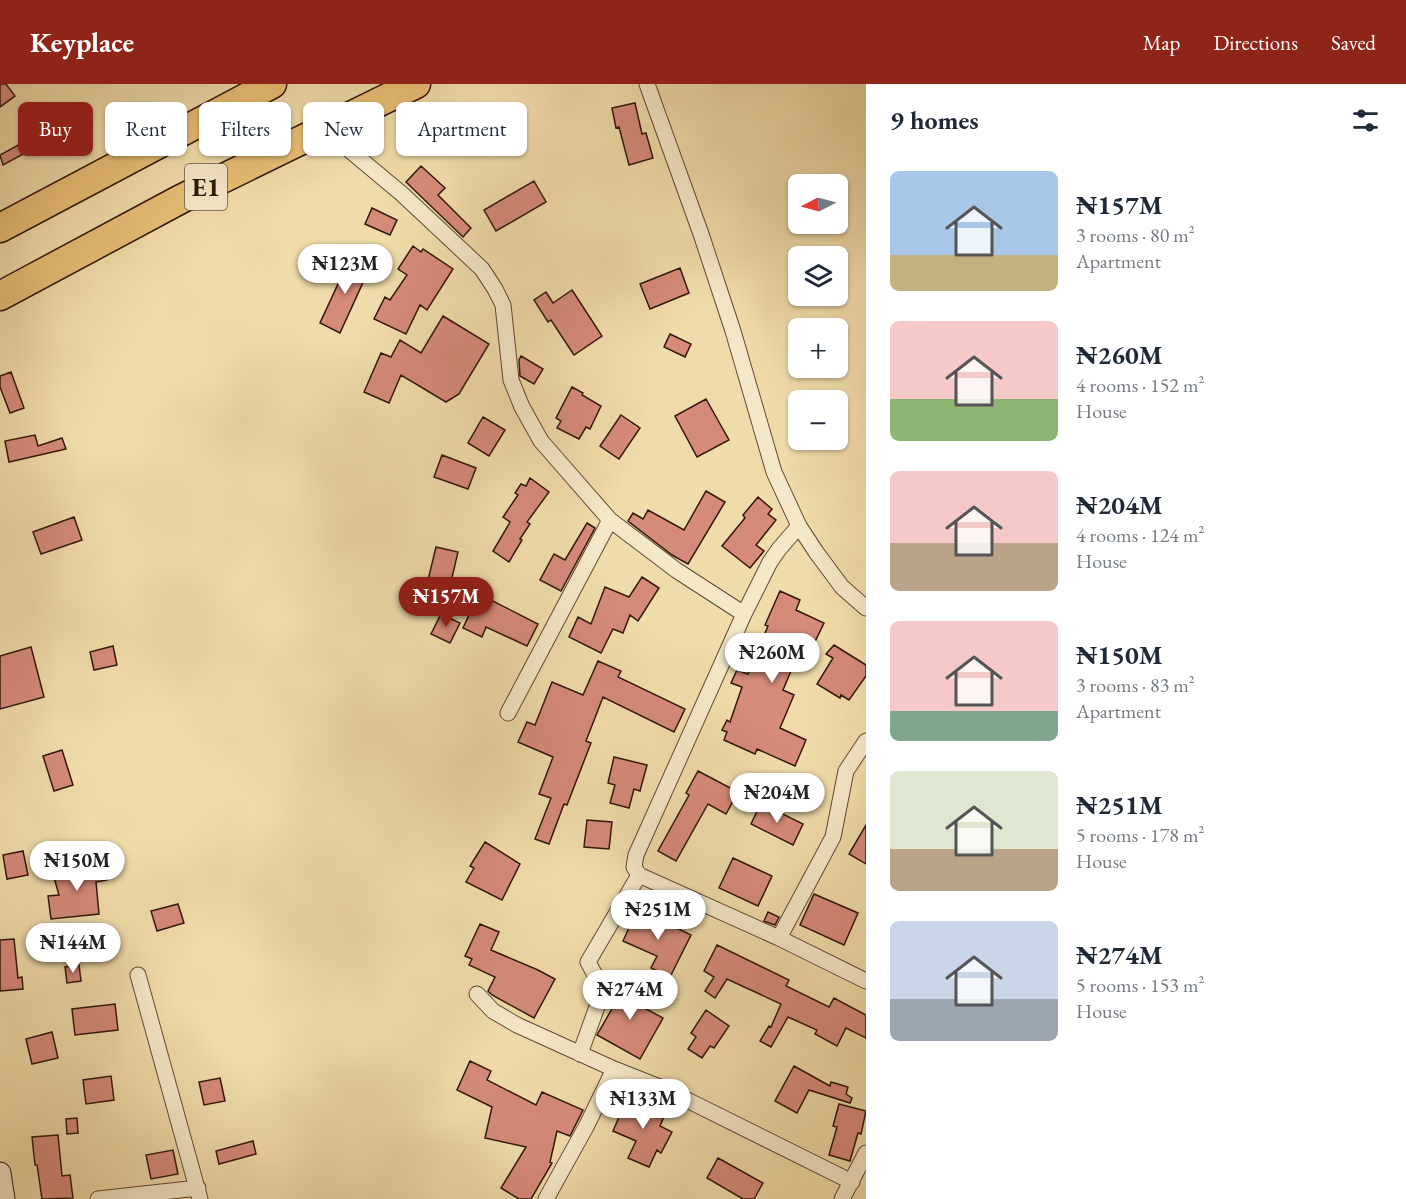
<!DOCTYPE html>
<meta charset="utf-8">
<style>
:root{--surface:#fff;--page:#f6f6f7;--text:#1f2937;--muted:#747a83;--accent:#8f2418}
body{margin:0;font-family:"EB Garamond",serif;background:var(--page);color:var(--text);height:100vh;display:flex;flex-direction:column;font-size:22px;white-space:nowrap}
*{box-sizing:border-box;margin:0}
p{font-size:20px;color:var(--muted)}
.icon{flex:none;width:33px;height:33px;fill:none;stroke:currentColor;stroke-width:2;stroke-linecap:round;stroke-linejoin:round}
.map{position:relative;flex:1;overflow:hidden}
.sheet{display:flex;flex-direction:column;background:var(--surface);width:540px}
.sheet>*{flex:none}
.top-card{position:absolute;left:18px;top:18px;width:570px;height:54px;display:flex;gap:12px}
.needle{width:39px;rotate:264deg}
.fabs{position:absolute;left:788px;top:90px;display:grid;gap:12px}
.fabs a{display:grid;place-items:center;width:60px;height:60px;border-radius:9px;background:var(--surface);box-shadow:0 2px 4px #0004;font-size:30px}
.price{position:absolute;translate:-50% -51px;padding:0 14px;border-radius:21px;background:#fff;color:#222;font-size:20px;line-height:39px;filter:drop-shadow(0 2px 3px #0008)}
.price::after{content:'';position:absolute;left:50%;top:36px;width:18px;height:14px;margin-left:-9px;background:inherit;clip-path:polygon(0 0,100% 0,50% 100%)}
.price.selected{background:var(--accent);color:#fff}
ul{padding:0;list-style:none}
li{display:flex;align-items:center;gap:18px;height:150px;padding:0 24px}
li span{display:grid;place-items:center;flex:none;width:168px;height:120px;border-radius:9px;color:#555}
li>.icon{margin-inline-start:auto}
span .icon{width:72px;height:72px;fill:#fffc;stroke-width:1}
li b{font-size:26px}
h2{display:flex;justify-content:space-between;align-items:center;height:72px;padding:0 24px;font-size:26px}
.chip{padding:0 21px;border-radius:9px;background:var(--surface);box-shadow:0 2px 4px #0004;font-size:21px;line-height:54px}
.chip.selected{background:var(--accent);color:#fff}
header{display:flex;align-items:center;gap:36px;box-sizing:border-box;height:84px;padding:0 30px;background:var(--accent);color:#fff}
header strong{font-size:28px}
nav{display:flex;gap:33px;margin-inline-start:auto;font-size:21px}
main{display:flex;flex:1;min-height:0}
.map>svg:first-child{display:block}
.building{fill:#d68a7a;stroke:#31160b;stroke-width:1.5}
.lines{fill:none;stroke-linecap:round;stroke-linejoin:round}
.street-casing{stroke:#614833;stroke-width:17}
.secondary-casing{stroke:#31160b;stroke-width:23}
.highway-casing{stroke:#31160b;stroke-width:31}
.street{stroke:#f5e8c8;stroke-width:15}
.secondary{stroke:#f5e8c8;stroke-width:21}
.highway{stroke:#e8be75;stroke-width:28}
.labels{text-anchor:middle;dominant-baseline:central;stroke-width:4.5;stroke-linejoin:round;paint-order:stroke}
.shield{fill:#f5e8c8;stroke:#6c5544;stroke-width:1.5}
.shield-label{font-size:26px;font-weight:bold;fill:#31160b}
</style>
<header>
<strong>Keyplace</strong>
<nav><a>Map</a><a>Directions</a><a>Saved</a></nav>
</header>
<main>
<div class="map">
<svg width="866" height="1115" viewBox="0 0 866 1115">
<rect width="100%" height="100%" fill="#f0dcaa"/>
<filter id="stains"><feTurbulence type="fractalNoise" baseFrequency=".00333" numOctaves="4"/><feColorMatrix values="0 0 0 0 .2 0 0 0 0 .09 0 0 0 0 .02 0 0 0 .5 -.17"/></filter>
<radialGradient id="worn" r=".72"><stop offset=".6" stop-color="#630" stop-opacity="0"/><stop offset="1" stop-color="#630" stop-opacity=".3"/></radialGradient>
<path class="building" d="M0,0H6L15,12L0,23Z
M635,19L642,50L646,49L653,74L629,81L619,43L616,44L612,24Z
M22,59L27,68L3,81L0,71Z
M421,82L445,104L438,111L471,144L463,153L406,98Z
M534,97L546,118L496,147L484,126Z
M372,124L397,136L390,151L365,140Z
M413,162L421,168L423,165L453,185L427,226L420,221L406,250L374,235L385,213L390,216L407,191L398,185Z
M350,174L370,183L340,249L320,239Z
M680,184L689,209L650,225L640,200Z
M572,206L602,252L574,271L551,236L548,238L534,216L546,208L553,219Z
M443,232L489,260L459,310L446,318L401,291L389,319L364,308L381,269L391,273L400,256L421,269Z
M670,250L691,260L685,273L664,263Z
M521,272L543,285L534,300L520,292L519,276Z
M11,288L24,324L10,329L0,303V292Z
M572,303L583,309L582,311L601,322L590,345L586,343L579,355L557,344L561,337L556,334Z
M706,315L729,356L697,373L675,332Z
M621,331L640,344L619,375L600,362Z
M483,333L505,346L489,372L468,359Z
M35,351L38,362L62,354L66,365L9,378L5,357Z
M442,371L476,384L468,405L434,393Z
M530,394L549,408L527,438L530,440L520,455L522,456L509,478L493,467L509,440L510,438L503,433L518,411L515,409L521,400L526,402Z
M706,407L725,418L688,480L672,471L628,437L633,429L643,435L648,426L684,446Z
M758,413L772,425L768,430L776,436L756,461L764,467L750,484L722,462L745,434L743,431Z
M74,433L82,456L41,470L33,448Z
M587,439L595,444L561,507L540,496L554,470L565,476Z
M436,463L458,468L450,502L428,496Z
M642,493L659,504L638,537L630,531L623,549L613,545L601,569L569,553L578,533L591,540L605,503L629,513Z
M780,507L800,516L796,526L824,539L810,568L801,563L783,606L794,611L780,644L806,656L795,682L757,665L755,670L724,656L727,648L722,646L727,636L730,638L742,603L731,599L737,586L748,590L768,542L765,541Z
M479,510L538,540L527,562L486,543L482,553L463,544Z
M441,530L460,539L450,559L431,550Z
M834,561L866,581V592L849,616L841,611L840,614L817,600L833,574L826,570Z
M113,562L117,581L94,586L90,568Z
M31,563L44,613L0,625V572Z
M598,577L621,587L618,593L685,625L674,648L603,613L586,657L591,659L567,721L564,720L549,760L535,755L551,714L539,710L553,673L518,658L527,638L535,641L552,598L583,611Z
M62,666L73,701L54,707L43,672Z
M614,673L647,681L640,707L634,705L629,724L610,719L615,701L608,699Z
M698,687L738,708L726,730L708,720L676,777L658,767L689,711L686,709Z
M761,719L803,740L793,761L751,740Z
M587,736L612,738L609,765L584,763Z
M866,741V780L849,770Z
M485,758L520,780L502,816L466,798L474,784L470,782Z
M23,767L28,791L7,795L3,771Z
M733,774L772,792L758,822L719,804Z
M102,777L107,796L96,798L99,830L51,835L48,812L59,811L53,790Z
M814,810L858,829L844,861L800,841Z
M178,820L184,839L157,847L151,827Z
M643,827L691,851L670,893L651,884L657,872L623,857L634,833L639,835Z
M768,828L779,833L775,841L764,837Z
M480,840L499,848L491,866L538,886L555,895L534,934L492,911L488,907L495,893L469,881L472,875L465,872Z
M14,855L18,894L22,893L23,905L0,907V856Z
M717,861L789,896L786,902L829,923L834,914L866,931V954L846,944L837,962L815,950L817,946L788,933L771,963L760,957L769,942L771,943L781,920L727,895L715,914L705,907L714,893L704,887Z
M79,881L81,897L67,899L65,883Z
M623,891L644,903L635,919L663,934L640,975L597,951L621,909L615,906Z
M115,920L118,946L75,951L72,925Z
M706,926L729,942L714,964L710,962L702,974L688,965L696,953L691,949Z
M52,948L58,974L32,980L26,955Z
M470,977L491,987L487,996L536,1021L542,1008L583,1026L570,1052L557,1047L550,1078L552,1079L531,1115H519L501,1104L526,1063L485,1054L492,1023L457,1006Z
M794,982L830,1002L831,998L848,1003L846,1010L852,1014L850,1019L809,1006L797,1029L775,1017Z
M111,992L114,1016L86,1020L83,996Z
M220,994L225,1017L204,1021L199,998Z
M636,1011L652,1020L651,1023L665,1030L660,1042L672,1048L661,1069L657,1066L649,1083L628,1074L636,1057L613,1047L625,1019L631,1021Z
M839,1020L866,1027L861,1050L858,1049L850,1077L829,1071L837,1043L833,1042Z
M77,1034L78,1049L67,1050L66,1035Z
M58,1051L62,1092L70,1091L73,1114L42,1115L37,1081H35L32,1053Z
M253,1057L256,1070L219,1080L216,1067Z
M173,1066L178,1090L151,1095L146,1071Z
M718,1074L763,1099L754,1115H743L707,1094Z"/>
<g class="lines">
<g class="street-casing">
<path id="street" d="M647,0L701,150L733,247L774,388L799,442L816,468L842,503L866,524
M323,44L402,110L482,185L495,205L503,221L511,296L522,323L541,357L610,436L676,486L744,530
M799,442L779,465L770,478L744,530L636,771L634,783L639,791L779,854L866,897
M508,629L610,436
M779,854L833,753L846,687L866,657
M138,891L200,1115
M477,910L493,927L517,941L614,985L667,1006L852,1098
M580,970L603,906L588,878L639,791
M98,1115L198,1104
M546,1115L587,1041L614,985
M842,1115L866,1069"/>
</g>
<g class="secondary-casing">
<path id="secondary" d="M0,1089L4,1115"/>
</g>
<g class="highway-casing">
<path id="highway" d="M0,144L272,0
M0,212L181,115L416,0"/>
</g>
<use href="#street" class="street"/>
<use href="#secondary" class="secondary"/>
<use href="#highway" class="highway"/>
</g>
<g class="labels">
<rect class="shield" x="185" y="80" width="42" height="46" rx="4.5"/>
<g class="shield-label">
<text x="206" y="103">E1</text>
</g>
</g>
<rect width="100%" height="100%" filter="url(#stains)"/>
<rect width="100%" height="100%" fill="url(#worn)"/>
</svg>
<div class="fabs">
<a><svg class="needle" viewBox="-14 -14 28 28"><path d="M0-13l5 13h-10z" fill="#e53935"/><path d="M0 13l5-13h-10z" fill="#747a83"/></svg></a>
<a><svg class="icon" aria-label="layers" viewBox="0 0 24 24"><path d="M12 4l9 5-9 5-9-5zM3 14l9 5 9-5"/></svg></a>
<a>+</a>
<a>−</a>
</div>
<b class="price" style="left:345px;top:211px">₦123M</b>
<b class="price selected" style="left:446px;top:544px">₦157M</b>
<b class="price" style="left:772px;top:600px">₦260M</b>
<b class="price" style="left:777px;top:740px">₦204M</b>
<b class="price" style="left:77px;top:808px">₦150M</b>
<b class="price" style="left:658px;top:857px">₦251M</b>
<b class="price" style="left:73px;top:890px">₦144M</b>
<b class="price" style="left:630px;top:937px">₦274M</b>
<b class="price" style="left:643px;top:1046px">₦133M</b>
<div class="top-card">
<a class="chip selected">Buy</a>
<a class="chip">Rent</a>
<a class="chip">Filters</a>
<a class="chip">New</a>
<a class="chip">Apartment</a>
</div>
</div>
<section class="sheet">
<h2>9 homes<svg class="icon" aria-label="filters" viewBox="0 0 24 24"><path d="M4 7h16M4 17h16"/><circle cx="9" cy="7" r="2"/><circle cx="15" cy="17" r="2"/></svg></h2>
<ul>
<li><span style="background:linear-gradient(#a9c7e8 70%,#c2b280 0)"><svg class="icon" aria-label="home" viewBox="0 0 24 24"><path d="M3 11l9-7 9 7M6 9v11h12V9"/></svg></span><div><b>₦157M</b><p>3 rooms · 80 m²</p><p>Apartment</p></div></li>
<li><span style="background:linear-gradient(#f6c9c9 65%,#8fb573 0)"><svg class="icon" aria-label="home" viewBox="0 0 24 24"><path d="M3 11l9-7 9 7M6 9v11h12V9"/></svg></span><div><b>₦260M</b><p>4 rooms · 152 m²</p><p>House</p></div></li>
<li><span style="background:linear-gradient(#f6c9c9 60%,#b9a48a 0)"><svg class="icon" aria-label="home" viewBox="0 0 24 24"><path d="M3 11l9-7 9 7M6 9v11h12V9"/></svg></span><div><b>₦204M</b><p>4 rooms · 124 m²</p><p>House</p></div></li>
<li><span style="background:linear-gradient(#f6c9c9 75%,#7fa58c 0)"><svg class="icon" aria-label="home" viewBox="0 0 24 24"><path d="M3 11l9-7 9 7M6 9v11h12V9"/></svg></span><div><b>₦150M</b><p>3 rooms · 83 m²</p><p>Apartment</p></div></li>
<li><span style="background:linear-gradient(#dfe7d0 65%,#b9a48a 0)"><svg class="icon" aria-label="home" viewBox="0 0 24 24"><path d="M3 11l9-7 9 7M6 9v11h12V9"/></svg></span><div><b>₦251M</b><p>5 rooms · 178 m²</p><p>House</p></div></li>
<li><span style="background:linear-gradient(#c9d6e8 65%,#9aa5b1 0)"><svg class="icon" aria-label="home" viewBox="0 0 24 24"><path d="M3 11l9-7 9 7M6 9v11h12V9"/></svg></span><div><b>₦274M</b><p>5 rooms · 153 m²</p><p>House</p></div></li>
</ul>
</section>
</main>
